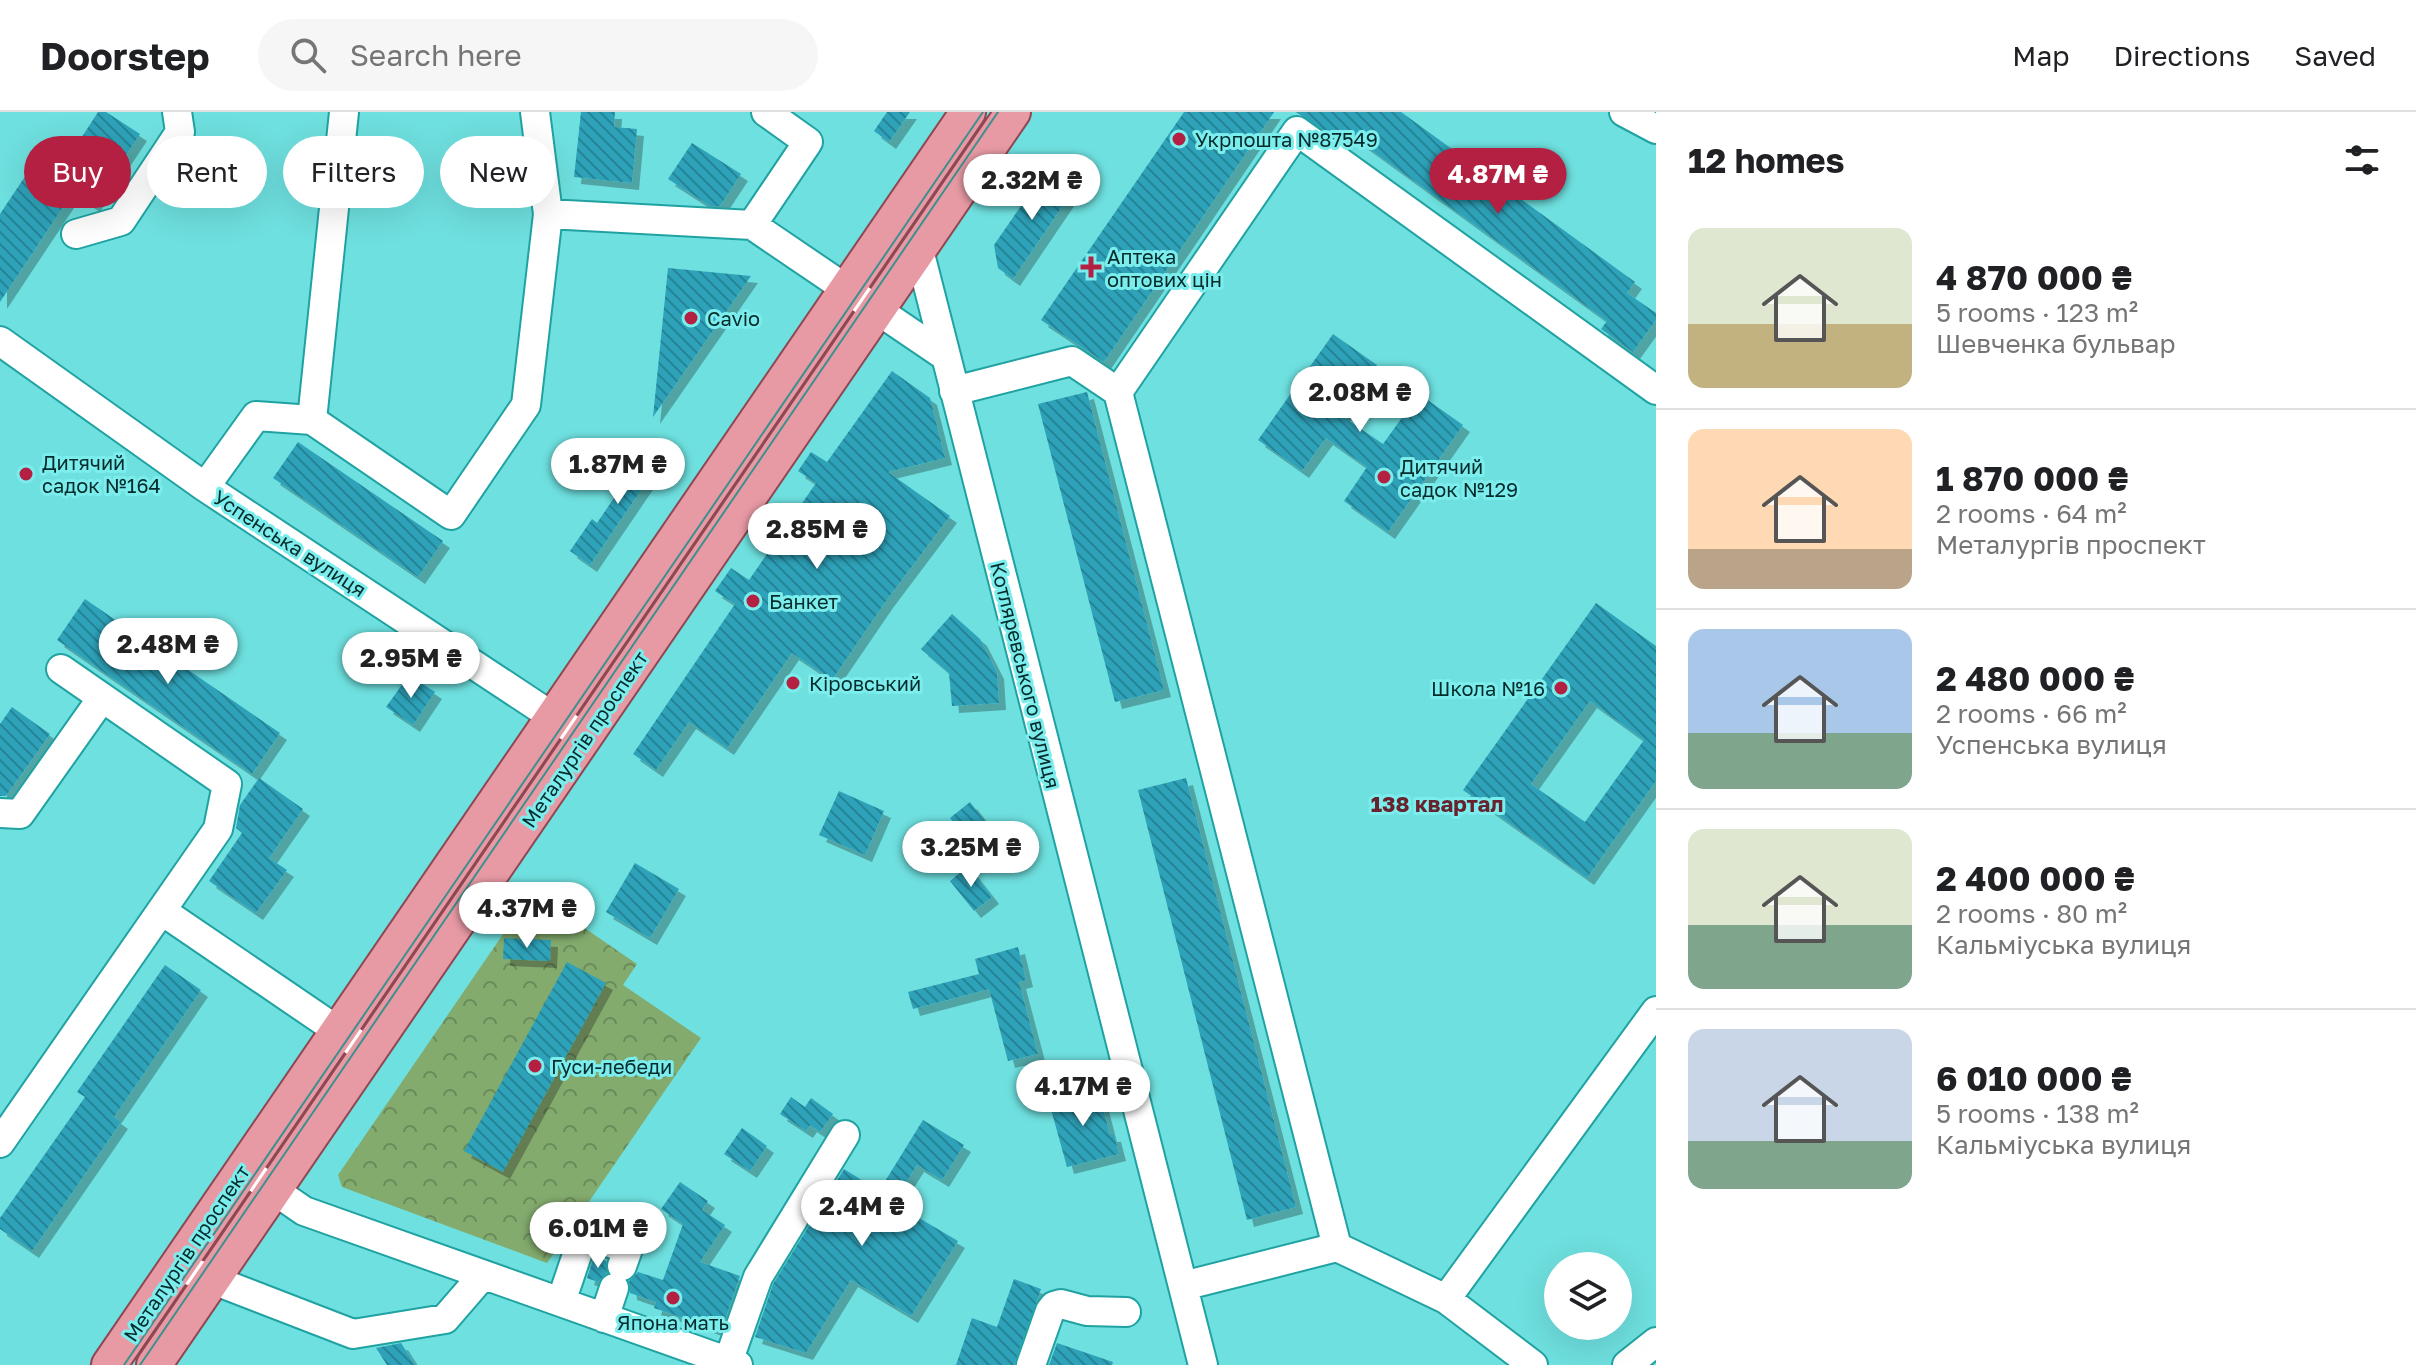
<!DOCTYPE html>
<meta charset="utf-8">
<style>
:root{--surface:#fff;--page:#f6f6f6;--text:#202124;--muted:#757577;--line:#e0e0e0;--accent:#b32042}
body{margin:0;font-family:"Golos Text",sans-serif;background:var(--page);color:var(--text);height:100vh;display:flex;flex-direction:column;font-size:30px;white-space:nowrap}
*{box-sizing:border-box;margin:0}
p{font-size:26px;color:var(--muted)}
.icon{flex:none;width:44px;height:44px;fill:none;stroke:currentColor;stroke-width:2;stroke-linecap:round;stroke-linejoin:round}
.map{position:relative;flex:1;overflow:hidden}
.details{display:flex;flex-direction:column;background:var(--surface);width:760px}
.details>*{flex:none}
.banner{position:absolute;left:24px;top:24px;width:760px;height:72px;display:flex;gap:16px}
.controls{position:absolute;left:1544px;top:1140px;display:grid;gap:16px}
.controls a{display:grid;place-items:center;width:88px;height:88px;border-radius:50%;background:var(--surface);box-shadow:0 8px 32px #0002;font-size:40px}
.price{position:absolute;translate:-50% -68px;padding:0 18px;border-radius:28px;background:#fff;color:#222;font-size:26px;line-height:52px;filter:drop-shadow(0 2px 4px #0008)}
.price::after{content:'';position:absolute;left:50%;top:48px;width:24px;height:18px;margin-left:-12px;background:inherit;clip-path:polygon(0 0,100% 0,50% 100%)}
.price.selected{background:var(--accent);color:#fff}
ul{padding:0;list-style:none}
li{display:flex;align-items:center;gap:24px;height:200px;padding:0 32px}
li+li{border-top:2px solid var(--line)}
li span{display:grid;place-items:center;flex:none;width:224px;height:160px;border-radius:16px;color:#555}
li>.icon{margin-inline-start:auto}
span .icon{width:96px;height:96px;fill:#fffc;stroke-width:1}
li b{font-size:34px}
h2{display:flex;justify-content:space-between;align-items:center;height:96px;padding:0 32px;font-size:34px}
.pill{padding:0 28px;border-radius:36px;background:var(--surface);box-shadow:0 8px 32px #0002;font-size:28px;line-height:72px}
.pill.selected{background:var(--accent);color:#fff}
header{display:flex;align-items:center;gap:48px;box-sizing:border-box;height:112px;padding:0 40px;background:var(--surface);border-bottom:2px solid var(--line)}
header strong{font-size:38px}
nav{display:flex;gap:44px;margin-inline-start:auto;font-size:28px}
.search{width:560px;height:72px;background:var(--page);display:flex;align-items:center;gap:20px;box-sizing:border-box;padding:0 28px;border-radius:44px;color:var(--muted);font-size:30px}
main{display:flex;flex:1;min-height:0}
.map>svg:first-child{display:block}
.forest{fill:url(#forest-crowns)}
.building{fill:url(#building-back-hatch);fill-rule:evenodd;filter:url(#shadow)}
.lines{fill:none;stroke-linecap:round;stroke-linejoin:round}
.minor-casing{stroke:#21a2a2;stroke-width:32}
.major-casing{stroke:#8e4753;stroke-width:38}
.minor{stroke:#fff;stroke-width:28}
.major{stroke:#e79aa4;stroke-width:34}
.tram{stroke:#3e8f8e;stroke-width:2}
.poi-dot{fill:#b32042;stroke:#7ceded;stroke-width:3}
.labels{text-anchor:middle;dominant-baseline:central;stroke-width:6;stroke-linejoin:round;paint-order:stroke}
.poi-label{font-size:20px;fill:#052c2c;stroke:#7ceded;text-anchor:start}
.street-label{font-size:20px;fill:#052c2c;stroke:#7ceded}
.neighbourhood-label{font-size:22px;font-weight:bold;fill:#68222d;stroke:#7ceded}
</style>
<header>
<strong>Doorstep</strong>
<div class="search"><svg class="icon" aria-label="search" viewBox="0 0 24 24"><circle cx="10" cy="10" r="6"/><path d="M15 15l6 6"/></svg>Search here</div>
<nav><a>Map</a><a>Directions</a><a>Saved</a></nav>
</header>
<main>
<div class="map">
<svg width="1656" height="1253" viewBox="0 0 1656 1253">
<defs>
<pattern id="forest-crowns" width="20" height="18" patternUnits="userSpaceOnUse" patternTransform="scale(2)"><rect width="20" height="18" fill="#84ab6e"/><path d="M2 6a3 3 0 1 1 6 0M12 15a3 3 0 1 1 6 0" fill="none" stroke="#6a8b5b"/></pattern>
<pattern id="building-back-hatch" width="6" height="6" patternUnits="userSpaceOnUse" patternTransform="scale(2)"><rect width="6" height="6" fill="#2ea2b9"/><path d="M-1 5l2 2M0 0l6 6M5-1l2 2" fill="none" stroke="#258497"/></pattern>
<filter id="shadow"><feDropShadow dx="7" dy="7" stdDeviation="0" flood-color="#0004"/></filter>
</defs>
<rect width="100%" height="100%" fill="#6ee0df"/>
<path class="forest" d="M532,780L637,852L623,873L701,926L547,1151L342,1075L338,1063Z"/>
<path class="building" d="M98,0H106L140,22L93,93L73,80L0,190V102L34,51L56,65Z
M581,0H615L614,15L637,17L632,71L574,65Z
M887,0H910L889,30L874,19Z
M1184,0H1274L1104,250L1041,208Z
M1296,0H1401L1635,170L1627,181L1656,201V208L1633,240L1601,217L1607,209L1348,21L1341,30Z
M692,31L741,62L720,94H710L668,67Z
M1048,55L1076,74L1013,167L998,156L994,133Z
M668,156L751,164L653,305Z
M1333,222L1377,253L1342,304L1383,332L1419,282L1463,313L1388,420L1344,389L1367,355L1326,326L1302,359L1258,328Z
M892,259L930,286L945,346L888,360L950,404L886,489L832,568L792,541L727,636L689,610L656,658L633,642L735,492L715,479L731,456L749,468L816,371L798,359L811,340L827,350Z
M1087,280L1164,578L1115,590L1038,292Z
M298,330L443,429L418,465L273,366Z
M652,330L667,340L590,453L570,439L592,407L597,411Z
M85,487L280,621L252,662L57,528Z
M1596,491L1656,534V669L1587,766L1463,678ZM1590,589L1644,628L1585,710L1531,672Z
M952,502L980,527L997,560L999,591L952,594L949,561L921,537Z
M409,563L435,580L413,613L386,595Z
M12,595L50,622L6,684H0V612Z
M259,666L303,697L269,746L287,758L256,801L209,769L242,721L236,716L240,693Z
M1186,666L1296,1095L1247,1108L1138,678Z
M839,679L884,699L865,743L819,723Z
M970,690L992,718L972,735L950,706Z
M635,751L679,777L650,826L606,800Z
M968,754L992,785L974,799L950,769Z
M504,826L551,828L550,849L503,847Z
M1018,835L1026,868L1019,870L1038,942L1008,949L989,877L913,897L908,880L979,862L975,847Z
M567,850L606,871L503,1060L464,1039Z
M165,853L201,878L114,1005L121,1010L32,1139L0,1117V1106L85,985L77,980Z
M1098,977L1110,1023H1114L1119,1042L1067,1055L1049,990Z
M791,985L805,995L811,986L833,1002L820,1020L810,1013L806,1019L780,1002Z
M923,1008L964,1033L942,1068L917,1053L895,1088L898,1091L897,1093L958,1129L911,1204L851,1168L806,1241L755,1225L773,1172L844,1057L879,1079Z
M742,1016L767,1034L750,1059L724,1042Z
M680,1070L708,1089L702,1098L725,1113L700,1150L740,1164L721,1219L654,1196L656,1190L630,1181L629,1169L638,1160L663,1168L683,1112L661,1097Z
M594,1144L606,1149L607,1161L598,1170L587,1166Z
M1014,1167L1041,1177L1014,1253H956L972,1206L997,1215Z
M401,1231L415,1253H387L376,1236Z
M1057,1231L1113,1250L1112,1253H1049Z"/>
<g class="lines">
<g class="minor-casing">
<path id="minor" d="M1624,0L1656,17
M548,102L752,113L945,244
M752,113L808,30L766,0
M76,122L121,109L180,20L177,0
M919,138L1203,1253
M0,229L205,375L585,626
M954,279L1072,249L1118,280L1337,1135
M1118,280L1297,19L1656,278
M312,308L344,0
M205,375L256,304L312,308L451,403L526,293L548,102L535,0
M0,701L20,702L102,586
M162,799L369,940
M0,1031L218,717L227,672L61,557
M243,1057L304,1099L738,1253
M177,1154L353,1222L445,1207L483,1163
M1183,1174L1337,1135L1446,1187L1533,1253
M1446,1187L1656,899
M561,1190L584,1122L628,1137L622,1154
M604,1206L614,1176
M727,1253L758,1165L845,1023
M1031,1253L1050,1199L1054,1194L1061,1192L1087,1199L1126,1200
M1627,1253L1656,1230"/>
</g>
<g class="major-casing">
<path id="major" d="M109,1253L968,0
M154,1253L1013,0"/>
</g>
<use href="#minor" class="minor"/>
<use href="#major" class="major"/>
<path class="tram" d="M124,1253L983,0
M140,1253L998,0"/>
</g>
<g class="poi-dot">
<circle cx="1179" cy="27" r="8"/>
<path d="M1087 143h8v8h8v8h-8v8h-8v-8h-8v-8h8z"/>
<circle cx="691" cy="206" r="8"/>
<circle cx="26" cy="362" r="8"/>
<circle cx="1384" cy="365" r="8"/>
<circle cx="753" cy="489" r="8"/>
<circle cx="793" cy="571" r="8"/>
<circle cx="1561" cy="576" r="8"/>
<circle cx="535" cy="954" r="8"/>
<circle cx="673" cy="1186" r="8"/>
</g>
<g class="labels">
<g class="poi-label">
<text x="1195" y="27">Укрпошта №87549</text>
<text x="1107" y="144">Аптека<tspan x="1107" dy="23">оптових цін</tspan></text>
<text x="707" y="206">Cavio</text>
<text x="42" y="350">Дитячий<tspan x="42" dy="23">садок №164</tspan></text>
<text x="1400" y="354">Дитячий<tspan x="1400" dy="23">садок №129</tspan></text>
<text x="769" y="489">Банкет</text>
<text x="809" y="571">Кіровський</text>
<text x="1545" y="576" text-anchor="end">Школа №16</text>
<text x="551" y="954">Гуси-лебеди</text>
<text x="673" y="1210" text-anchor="middle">Япона мать</text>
</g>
<g class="street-label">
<text transform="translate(290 431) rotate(33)">Успенська вулиця</text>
<text transform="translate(1026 563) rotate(76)">Котляревського вулиця</text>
<text transform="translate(584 627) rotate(-56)">Металургів проспект</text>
<text transform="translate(186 1141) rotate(-56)">Металургів проспект</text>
</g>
<g class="neighbourhood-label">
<text x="1437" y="691">138 квартал</text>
</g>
</g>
</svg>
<div class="controls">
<a><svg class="icon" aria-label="layers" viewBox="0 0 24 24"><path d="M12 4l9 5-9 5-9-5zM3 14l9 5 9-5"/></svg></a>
</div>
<b class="price selected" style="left:1498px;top:104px">4.87M ₴</b>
<b class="price" style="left:1032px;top:110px">2.32M ₴</b>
<b class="price" style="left:1360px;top:322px">2.08M ₴</b>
<b class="price" style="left:618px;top:394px">1.87M ₴</b>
<b class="price" style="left:817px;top:459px">2.85M ₴</b>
<b class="price" style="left:168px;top:574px">2.48M ₴</b>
<b class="price" style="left:411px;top:588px">2.95M ₴</b>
<b class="price" style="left:971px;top:777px">3.25M ₴</b>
<b class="price" style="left:527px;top:838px">4.37M ₴</b>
<b class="price" style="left:1083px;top:1016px">4.17M ₴</b>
<b class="price" style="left:862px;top:1136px">2.4M ₴</b>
<b class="price" style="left:598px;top:1158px">6.01M ₴</b>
<div class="banner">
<a class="pill selected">Buy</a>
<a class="pill">Rent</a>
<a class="pill">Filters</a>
<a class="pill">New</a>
</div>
</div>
<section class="details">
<h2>12 homes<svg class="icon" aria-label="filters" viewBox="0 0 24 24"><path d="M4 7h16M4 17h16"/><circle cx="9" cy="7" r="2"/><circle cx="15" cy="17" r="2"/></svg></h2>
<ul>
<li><span style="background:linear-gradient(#dfe7d0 60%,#c2b280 0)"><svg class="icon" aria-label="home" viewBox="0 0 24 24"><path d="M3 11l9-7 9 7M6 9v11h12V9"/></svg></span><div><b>4 870 000 ₴</b><p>5 rooms · 123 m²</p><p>Шевченка бульвар</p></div></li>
<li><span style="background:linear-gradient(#ffd9b3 75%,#b9a48a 0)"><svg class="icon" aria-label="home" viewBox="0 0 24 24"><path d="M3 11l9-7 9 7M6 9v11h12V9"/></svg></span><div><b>1 870 000 ₴</b><p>2 rooms · 64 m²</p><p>Металургів проспект</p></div></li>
<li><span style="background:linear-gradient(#a9c7e8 65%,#7fa58c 0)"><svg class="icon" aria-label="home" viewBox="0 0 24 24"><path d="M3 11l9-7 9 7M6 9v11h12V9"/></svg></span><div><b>2 480 000 ₴</b><p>2 rooms · 66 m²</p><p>Успенська вулиця</p></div></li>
<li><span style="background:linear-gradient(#dfe7d0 60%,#7fa58c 0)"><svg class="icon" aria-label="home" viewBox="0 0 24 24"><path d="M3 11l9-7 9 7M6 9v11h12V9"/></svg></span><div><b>2 400 000 ₴</b><p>2 rooms · 80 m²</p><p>Кальміуська вулиця</p></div></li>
<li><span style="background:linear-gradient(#c9d6e8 70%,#7fa58c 0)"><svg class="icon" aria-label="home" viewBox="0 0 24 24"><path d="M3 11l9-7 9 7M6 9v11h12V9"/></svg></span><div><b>6 010 000 ₴</b><p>5 rooms · 138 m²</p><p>Кальміуська вулиця</p></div></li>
</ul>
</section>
</main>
